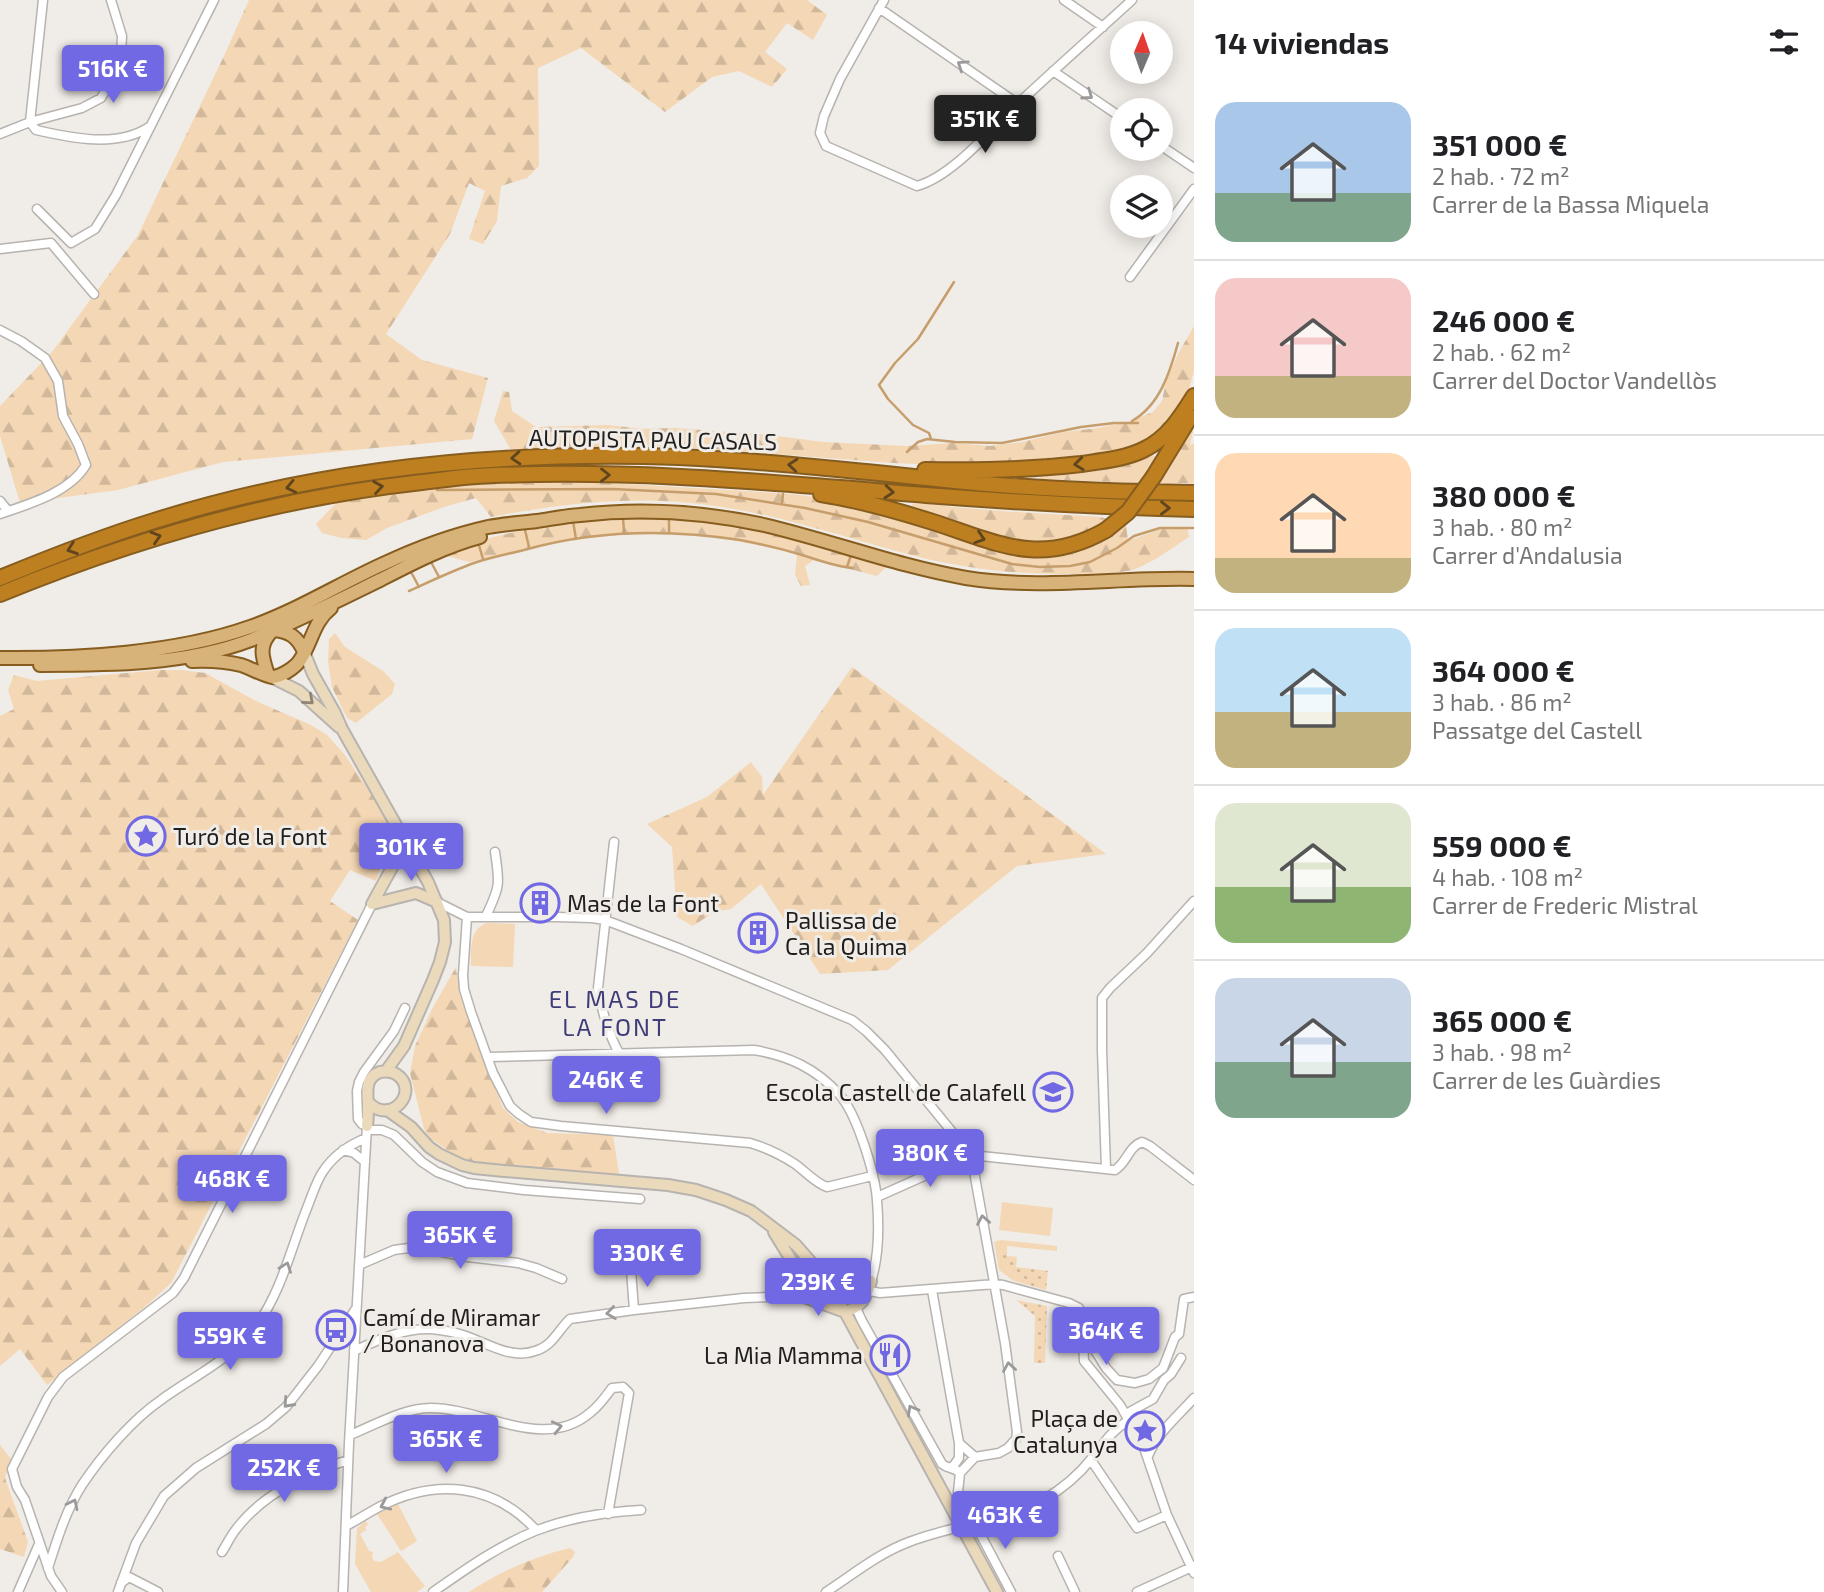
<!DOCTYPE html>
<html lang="es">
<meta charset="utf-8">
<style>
:root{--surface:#fff;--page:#f6f6f6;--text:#202124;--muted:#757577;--line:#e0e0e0;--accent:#7168e3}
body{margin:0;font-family:"Exo 2",sans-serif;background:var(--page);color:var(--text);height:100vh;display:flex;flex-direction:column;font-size:26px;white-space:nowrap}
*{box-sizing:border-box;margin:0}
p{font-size:23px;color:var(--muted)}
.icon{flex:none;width:38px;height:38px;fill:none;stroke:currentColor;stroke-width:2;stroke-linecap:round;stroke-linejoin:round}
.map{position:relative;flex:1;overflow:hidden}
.sheet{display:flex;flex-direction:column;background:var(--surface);width:630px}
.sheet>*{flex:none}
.needle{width:46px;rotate:2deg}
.controls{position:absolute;left:1110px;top:21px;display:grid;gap:14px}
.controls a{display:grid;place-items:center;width:63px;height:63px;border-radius:50%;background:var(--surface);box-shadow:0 4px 18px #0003;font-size:35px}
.price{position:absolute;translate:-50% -60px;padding:0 16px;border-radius:7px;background:var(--accent);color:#fff;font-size:23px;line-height:46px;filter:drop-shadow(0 2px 4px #0008)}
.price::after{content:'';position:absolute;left:50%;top:42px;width:21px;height:16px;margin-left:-10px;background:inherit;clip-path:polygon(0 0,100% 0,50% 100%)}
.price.active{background:#222;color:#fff}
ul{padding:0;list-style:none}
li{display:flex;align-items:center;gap:21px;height:175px;padding:0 21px}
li+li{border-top:2px solid var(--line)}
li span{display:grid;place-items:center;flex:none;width:196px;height:140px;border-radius:21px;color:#555}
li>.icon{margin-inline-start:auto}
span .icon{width:84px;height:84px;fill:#fffc;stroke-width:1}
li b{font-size:30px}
h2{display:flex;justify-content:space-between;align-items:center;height:84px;padding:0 21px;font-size:30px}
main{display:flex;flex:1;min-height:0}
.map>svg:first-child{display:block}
.grass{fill:#f4d7b4}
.forest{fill:url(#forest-firs)}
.park{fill:url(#park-dots)}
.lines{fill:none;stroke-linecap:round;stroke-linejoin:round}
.stream{stroke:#c69e6c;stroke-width:2.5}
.street-casing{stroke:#b7b3af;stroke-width:11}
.secondary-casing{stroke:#b7b3af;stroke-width:14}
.primary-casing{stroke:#865d1f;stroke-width:16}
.highway-casing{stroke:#865d1f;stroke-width:18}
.street{stroke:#fff;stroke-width:8}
.secondary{stroke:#ebd9bc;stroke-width:10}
.primary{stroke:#d7b279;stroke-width:12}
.highway{stroke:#bd7f1f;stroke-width:14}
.highway-bridge-casing{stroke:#865d1f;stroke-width:18;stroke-linecap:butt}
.highway-bridge{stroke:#bd7f1f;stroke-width:14}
.oneway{stroke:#9b9a9a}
.oneway2{stroke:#5f451e}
.oneway3{stroke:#908575}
.labels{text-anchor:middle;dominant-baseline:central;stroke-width:6;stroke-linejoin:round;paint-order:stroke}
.street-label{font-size:23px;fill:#211f1e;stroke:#f0ece7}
.poi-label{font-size:23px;fill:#211f1e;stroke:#f0ece7;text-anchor:start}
.neighbourhood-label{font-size:24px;letter-spacing:2px;fill:#3f3d79;stroke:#f0ece7}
</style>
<main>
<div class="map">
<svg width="1194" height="1592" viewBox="0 0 1194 1592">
<defs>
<pattern id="forest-firs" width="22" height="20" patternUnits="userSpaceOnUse" patternTransform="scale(1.75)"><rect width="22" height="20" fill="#f4d7b4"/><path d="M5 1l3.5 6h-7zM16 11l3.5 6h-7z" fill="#d1b89a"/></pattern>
<pattern id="park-dots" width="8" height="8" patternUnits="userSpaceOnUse" patternTransform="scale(1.75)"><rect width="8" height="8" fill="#f4d7b4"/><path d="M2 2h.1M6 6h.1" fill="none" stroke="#d1b89a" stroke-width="1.8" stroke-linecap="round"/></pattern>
</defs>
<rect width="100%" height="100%" fill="#f0ece7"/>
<path class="grass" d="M487,923L515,924L513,967L471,966C471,949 469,929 487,923Z
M1002,1202L1053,1208L1050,1236L999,1230Z
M1001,1240L1057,1246V1251L1007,1246V1251H1002L1004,1263L1015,1275L1014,1281L999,1270L994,1242Z
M398,1504L417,1541L401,1551L377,1514Z
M366,1521L368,1525L365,1527L366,1530L360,1534L369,1551L373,1552L372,1557L374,1561L381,1562L398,1552L425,1586L417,1592H371L355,1564L357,1528Z"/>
<path class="forest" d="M249,0H807L827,15L813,40L787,23L765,52L787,69L772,87L739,71L712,77L665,112L581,48L538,68L539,166L527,178L501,186L497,221L483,244L469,239L485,191L469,183L450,234L386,334L422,360L488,378L472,439L223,462L118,490L20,503L0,436V406L52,352L138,235L223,58Z
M1194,326V371L1187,397L1150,451L1157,459L1175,456L1187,429L1194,426L1190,445L1194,443V483H1138L1040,479L1037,462L938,465L893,463L668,446L562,448L511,450L494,421L503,391L509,392L512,411L536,427L608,425L643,429L675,428L770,435L823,442L906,446L954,443L990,446L1022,442L1064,432L1098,428L1131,421L1153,412L1162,401L1166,381L1178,354Z
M497,481H576L792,494L821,498L900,516L915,502L953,507L1014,512L1101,517L1126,525L1128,541L1164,528L1187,527L1189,537C1172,548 1154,562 1135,569C1121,574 1082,574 1066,574C1016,574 967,569 919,557C848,539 780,514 708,505C634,495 564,503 491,517L476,498L447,506L387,528L366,540L341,538L322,533L316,524L337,502L382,494Z
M641,519C667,520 692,520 718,524C775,531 832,548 886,567L877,576L814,560L805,566L810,585L801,586L795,575L797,554L791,552L707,535L661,534L619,535L563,541L469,562L447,556C457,551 467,546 477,542C530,525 586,521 641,519Z
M335,633L345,647L383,671L395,684L392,694L356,723L347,718L332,687L328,661L329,639Z
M852,667L1106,854L1017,866L888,970L820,974L761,884L731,909L714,912L693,926L677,917L672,847L647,824L707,797L751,762L762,777L763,795Z
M161,670H182L205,673L258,702L311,725L327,735L345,755L371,794L389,826L387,849L376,881L350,870L330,901L358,920L171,1283L146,1306L47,1385L20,1349L0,1366V716L14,709L8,690L14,675L37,681Z
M456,967L461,999L503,1108L518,1122L547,1133L613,1135L619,1174L476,1164L452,1153L431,1139L424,1129L410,1073L415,1046L432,1009Z
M0,1445L11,1459L5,1478L28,1542L24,1557L0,1549Z
M570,1548L575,1552L573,1557L542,1592H469C500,1571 534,1557 570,1548Z"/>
<path class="park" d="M1002,1251H1007V1256L1017,1257L1016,1267L1048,1271L1046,1290L1014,1281L1015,1275L1004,1264Z
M1016,1300L1047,1306L1045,1363H1034L1035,1316Z"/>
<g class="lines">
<path class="stream" d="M1132,421C1160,405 1170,372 1178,343
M931,439L929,433L913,425L888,399L879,385L895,363L918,339L954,282
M907,452L918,442L927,439L955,442L1002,443L1081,427L1114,423H1138
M437,490L613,489L716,494L805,508L868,522L1012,564L1040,567L1070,566L1090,562L1117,548L1134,536L1160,528H1194
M782,503L783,494
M623,518L624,532
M573,521L576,539
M525,530L529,547
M669,532V518
M478,542L483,559
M431,562L439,577
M847,567L851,555
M411,572L419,587
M409,591C431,581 454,570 477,562C492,557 508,554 524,550C594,530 668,529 740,540C761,544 782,549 802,555C818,560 836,567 853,568"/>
<g class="street-casing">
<path id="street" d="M43,0L30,122L36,130C71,138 117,148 149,127
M884,0L840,79L824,116L820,133L826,146L917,186C953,176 992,128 1020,102C1057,67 1095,34 1132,0
M1064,0L1103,27
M879,8L1018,104
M1053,71L1122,118
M0,134L30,122L82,108L101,98L108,86L121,54L122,36L111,0
M1160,145L1194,168
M37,209L71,243L95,229L116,195L214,0
M0,249L51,243L94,294
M1130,277L1194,189
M0,330L21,341L45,358L58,381L63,416L78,444L86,465C69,493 29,504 0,514
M0,501L8,511
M614,842L598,988C601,1009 609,1035 619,1053
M437,902L467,917H557L592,918L605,920L681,949L852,1020L866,1031L885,1050L971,1155L1005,1343L1017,1432L1016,1439L1008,1448L999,1453L975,1457L960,1473
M486,916C500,887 500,884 495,852
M467,917L463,975L464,989L471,1012L493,1073L510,1106L519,1114L531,1122L561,1126L750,1143C767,1148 780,1154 795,1164C805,1171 815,1183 827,1187L872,1176
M488,1057L754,1050C789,1056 815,1068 839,1094C857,1114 875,1173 877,1200C879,1225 879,1257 871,1281
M367,1130H382L394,1135L422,1162L437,1172L467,1183L524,1190L640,1199
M343,1150L354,1153L365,1162
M1106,1169L1102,1050V998L1110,988L1147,953L1194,901
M877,1197L971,1155L1115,1170C1127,1163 1128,1147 1142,1142L1150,1146L1194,1180
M359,1265L394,1250L416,1247L468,1257L518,1263L536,1268L562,1279
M631,1270L634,1310
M865,1290L880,1293L995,1284L1003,1285L1069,1303L1079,1308L1082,1319L1084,1361L1120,1405L1143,1445L1167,1515L1194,1573
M932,1290L959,1443L975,1457
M856,1308L862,1321L942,1464C948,1469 954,1467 960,1473
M1082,1334L1093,1330L1097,1340L1096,1352L1106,1368L1117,1380L1135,1383L1149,1379L1163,1368
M354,1351C378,1340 403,1328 431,1329C442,1330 453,1332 463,1335C486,1342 510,1360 535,1351C553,1346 558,1330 570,1319L634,1310L744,1298L801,1296
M1163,1368L1175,1337L1179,1334L1184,1299L1194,1297
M1126,1414L1153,1399L1164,1380L1171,1374L1181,1358
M350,1435C375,1425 403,1408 431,1408C483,1408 545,1453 591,1412C599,1406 606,1396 612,1388L623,1387L629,1393L608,1514
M1148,1456C1158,1432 1177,1417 1194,1398
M1091,1460L1137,1528L1167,1515
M952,1468L959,1458V1443
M960,1473L958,1492L1011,1592
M346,1526C357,1520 368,1513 379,1507C435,1478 493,1483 536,1530
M222,1552C227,1544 231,1535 237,1528C264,1493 307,1473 348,1460
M1058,1556L1075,1592
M48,1568C57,1540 66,1510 82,1485C102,1455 132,1420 161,1400C194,1376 232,1359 257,1325C282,1290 291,1248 307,1208C312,1196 316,1181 324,1170C335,1154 349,1145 366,1138
M121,1583L129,1577L158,1592
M18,1592L39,1544
M62,1592L51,1576L25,1500L17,1487L12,1469L48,1397L63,1377L173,1293L184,1278L372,904
M118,1592L136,1543L164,1496L196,1468L266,1424L286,1407L318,1366L355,1310
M343,1592L349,1443L367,1126L362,1124L358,1119L357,1091L359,1082L364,1072L394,1031L405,1008
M433,1592C466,1569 498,1546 535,1531C568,1518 606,1512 641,1510
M826,1592C852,1575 879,1553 909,1542C953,1525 1001,1522 1043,1500C1062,1489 1078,1476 1092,1458C1106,1441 1110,1432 1129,1420
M1137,1592L1194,1566"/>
</g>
<g class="secondary-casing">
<path id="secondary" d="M304,652L313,674L335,713L342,729L428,882L444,920L445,942L440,962L433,980L404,1046L386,1071
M271,677L299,691L339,727
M372,904L406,842
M372,904L416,893L437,902
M387,1110L411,1127L429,1147L439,1154L462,1165L474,1168L504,1171L668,1185L696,1190L726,1200L751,1211L796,1245L817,1269L845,1312L997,1592
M367,1126C368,1119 368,1111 368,1104C367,1092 365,1077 380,1072C385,1071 391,1071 396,1074C421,1090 391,1127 368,1102
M774,1232L796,1268L801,1296
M807,1295L858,1291L871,1281
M801,1296L845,1312C864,1305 865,1299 871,1281"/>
</g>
<g class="primary-casing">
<path id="primary" d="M273,630C289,631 298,637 304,652
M0,658C77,659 177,653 250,627C296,611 339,584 383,564C417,548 452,535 488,527C504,524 521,523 537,521C551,519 565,516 580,515C641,508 704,512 764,525C832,541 897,566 966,578C1042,590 1118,577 1194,579
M192,661C209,660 224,661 241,665C248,667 267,677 272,677C281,677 296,667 300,660C312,643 313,622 331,608
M40,665C110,665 185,665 251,640C296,622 339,600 382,579C413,563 446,546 480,537
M268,675C262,657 258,645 272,631"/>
</g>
<g class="highway-casing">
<path id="highway" d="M925,470C977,471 1029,470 1081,464C1102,461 1124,459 1143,450C1167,439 1181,417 1194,396
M1154,476L1190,417
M821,494C860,500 898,511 936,523C1000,544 1041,567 1106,530
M0,578C51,557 102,537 154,521C323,468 501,451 678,457C767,461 856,471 945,480C1027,489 1111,492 1194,493
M0,594C136,538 276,498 422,482C440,480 458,477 477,476C627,468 777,483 926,495C1016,502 1105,507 1194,509"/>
</g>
<use href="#street" class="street"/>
<use href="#secondary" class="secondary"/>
<use href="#primary" class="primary"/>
<use href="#highway" class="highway"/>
<g class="highway-bridge-casing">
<path id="highway-bridge" d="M1106,530L1128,512L1154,476"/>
</g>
<use href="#highway-bridge" class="highway-bridge"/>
</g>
<defs><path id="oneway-chevron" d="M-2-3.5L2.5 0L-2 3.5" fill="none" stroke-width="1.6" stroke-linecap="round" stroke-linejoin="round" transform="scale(1.75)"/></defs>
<g class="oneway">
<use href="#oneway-chevron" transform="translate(962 65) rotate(-146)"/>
<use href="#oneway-chevron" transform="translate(1088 95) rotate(35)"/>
<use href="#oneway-chevron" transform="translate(983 1220) rotate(-100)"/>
<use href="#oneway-chevron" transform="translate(286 1267) rotate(-70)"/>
<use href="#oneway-chevron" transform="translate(611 1313) rotate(172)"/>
<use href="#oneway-chevron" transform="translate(1009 1367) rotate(-99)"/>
<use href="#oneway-chevron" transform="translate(288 1403) rotate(132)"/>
<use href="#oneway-chevron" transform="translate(912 1410) rotate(-119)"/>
<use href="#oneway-chevron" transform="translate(557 1427) rotate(-13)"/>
<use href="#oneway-chevron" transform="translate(73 1504) rotate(-64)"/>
<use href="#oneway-chevron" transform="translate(385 1505) rotate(156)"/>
</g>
<g class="oneway2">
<use href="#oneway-chevron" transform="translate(516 458) rotate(176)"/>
<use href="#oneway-chevron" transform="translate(1079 464) rotate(173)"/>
<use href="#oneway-chevron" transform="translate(793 465) rotate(-175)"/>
<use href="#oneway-chevron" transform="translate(605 475)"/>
<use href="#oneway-chevron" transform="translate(291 487) rotate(168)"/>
<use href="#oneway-chevron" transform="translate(378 487) rotate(-9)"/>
<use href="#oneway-chevron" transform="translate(889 492) rotate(5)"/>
<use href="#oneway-chevron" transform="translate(1165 508) rotate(1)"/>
<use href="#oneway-chevron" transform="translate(156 537) rotate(-17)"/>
<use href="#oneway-chevron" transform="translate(980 538) rotate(18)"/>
<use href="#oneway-chevron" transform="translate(72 549) rotate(161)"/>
</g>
<use class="oneway3" href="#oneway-chevron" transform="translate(309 700) rotate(41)"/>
<defs>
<g id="sight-ring" transform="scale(2.0125)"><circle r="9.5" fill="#f0ece7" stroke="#7168e3" stroke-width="1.5"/><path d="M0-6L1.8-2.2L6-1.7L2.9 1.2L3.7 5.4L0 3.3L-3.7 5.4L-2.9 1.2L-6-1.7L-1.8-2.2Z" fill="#7168e3"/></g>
<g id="building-ring" transform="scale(2.0125)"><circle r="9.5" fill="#f0ece7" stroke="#7168e3" stroke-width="1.5"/><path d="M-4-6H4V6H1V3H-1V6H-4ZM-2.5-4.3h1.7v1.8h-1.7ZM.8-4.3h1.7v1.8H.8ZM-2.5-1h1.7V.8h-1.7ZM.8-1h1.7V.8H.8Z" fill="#7168e3"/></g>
<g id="school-ring" transform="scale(2.0125)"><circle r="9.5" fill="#f0ece7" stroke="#7168e3" stroke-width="1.5"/><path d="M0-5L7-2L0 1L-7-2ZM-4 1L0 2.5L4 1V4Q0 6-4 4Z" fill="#7168e3"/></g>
<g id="bus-ring" transform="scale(2.0125)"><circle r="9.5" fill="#f0ece7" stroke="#7168e3" stroke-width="1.5"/><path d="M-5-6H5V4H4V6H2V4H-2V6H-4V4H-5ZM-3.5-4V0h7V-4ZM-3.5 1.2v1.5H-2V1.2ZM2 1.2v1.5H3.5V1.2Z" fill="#7168e3"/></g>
<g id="restaurant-ring" transform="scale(2.0125)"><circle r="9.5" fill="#f0ece7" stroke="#7168e3" stroke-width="1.5"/><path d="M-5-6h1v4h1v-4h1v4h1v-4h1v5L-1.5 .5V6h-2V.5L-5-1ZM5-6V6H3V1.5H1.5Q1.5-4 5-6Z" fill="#7168e3"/></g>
</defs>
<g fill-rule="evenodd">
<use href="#sight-ring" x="146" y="836"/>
<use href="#building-ring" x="540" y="903"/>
<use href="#building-ring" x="758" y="933"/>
<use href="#school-ring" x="1053" y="1092"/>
<use href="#bus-ring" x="336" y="1330"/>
<use href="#restaurant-ring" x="890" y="1355"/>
<use href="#sight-ring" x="1145" y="1431"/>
</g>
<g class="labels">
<g class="street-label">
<text transform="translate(653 439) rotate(1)">AUTOPISTA PAU CASALS</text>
</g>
<g class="poi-label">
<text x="173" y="836">Turó de la Font</text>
<text x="567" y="903">Mas de la Font</text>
<text x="785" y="920">Pallissa de<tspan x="785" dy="26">Ca la Quima</tspan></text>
<text x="1026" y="1092" text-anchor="end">Escola Castell de Calafell</text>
<text x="363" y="1317">Camí de Miramar<tspan x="363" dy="26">/ Bonanova</tspan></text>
<text x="863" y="1355" text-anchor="end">La Mia Mamma</text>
<text x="1118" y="1418" text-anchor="end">Plaça de<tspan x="1118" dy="26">Catalunya</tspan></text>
</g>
<g class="neighbourhood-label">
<text x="615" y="998">EL MAS DE<tspan x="615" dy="28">LA FONT</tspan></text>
</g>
</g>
</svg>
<div class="controls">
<a><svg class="needle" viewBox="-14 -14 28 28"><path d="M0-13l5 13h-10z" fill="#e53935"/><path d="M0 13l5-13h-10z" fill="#757577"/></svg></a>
<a><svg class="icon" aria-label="locate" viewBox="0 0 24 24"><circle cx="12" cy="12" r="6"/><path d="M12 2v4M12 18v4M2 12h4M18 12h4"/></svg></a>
<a><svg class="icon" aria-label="layers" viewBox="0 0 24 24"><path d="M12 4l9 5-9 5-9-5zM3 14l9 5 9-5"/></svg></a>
</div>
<b class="price" style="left:113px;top:105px">516K €</b>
<b class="price active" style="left:985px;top:155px">351K €</b>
<b class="price" style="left:411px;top:883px">301K €</b>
<b class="price" style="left:606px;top:1116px">246K €</b>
<b class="price" style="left:930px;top:1189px">380K €</b>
<b class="price" style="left:232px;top:1215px">468K €</b>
<b class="price" style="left:460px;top:1271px">365K €</b>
<b class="price" style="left:647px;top:1289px">330K €</b>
<b class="price" style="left:818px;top:1318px">239K €</b>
<b class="price" style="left:1106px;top:1367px">364K €</b>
<b class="price" style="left:230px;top:1372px">559K €</b>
<b class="price" style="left:446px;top:1475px">365K €</b>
<b class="price" style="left:284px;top:1504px">252K €</b>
<b class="price" style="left:1005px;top:1551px">463K €</b>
</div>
<section class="sheet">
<h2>14 viviendas<svg class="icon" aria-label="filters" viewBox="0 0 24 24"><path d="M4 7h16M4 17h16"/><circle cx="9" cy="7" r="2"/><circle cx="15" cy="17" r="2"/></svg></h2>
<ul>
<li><span style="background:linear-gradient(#a9c7e8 65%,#7fa58c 0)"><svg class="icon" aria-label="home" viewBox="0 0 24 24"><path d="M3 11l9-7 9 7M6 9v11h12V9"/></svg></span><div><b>351 000 €</b><p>2 hab. · 72 m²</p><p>Carrer de la Bassa Miquela</p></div></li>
<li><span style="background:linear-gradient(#f6c9c9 70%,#c2b280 0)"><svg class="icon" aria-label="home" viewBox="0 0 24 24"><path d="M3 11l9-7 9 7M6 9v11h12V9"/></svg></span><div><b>246 000 €</b><p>2 hab. · 62 m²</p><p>Carrer del Doctor Vandellòs</p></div></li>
<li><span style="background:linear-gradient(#ffd9b3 75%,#c2b280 0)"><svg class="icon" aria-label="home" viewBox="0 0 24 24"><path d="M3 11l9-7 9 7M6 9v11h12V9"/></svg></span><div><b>380 000 €</b><p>3 hab. · 80 m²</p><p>Carrer d'Andalusia</p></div></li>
<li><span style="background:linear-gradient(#bfe0f5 60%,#c2b280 0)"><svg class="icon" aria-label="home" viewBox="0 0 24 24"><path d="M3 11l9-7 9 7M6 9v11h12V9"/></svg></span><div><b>364 000 €</b><p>3 hab. · 86 m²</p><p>Passatge del Castell</p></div></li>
<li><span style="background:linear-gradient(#dfe7d0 60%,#8fb573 0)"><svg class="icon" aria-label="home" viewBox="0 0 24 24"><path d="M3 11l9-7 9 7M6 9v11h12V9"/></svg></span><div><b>559 000 €</b><p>4 hab. · 108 m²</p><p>Carrer de Frederic Mistral</p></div></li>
<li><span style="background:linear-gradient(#c9d6e8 60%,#7fa58c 0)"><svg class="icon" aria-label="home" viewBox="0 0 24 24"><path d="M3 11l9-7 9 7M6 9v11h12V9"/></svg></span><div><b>365 000 €</b><p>3 hab. · 98 m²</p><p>Carrer de les Guàrdies</p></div></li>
</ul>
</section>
</main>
